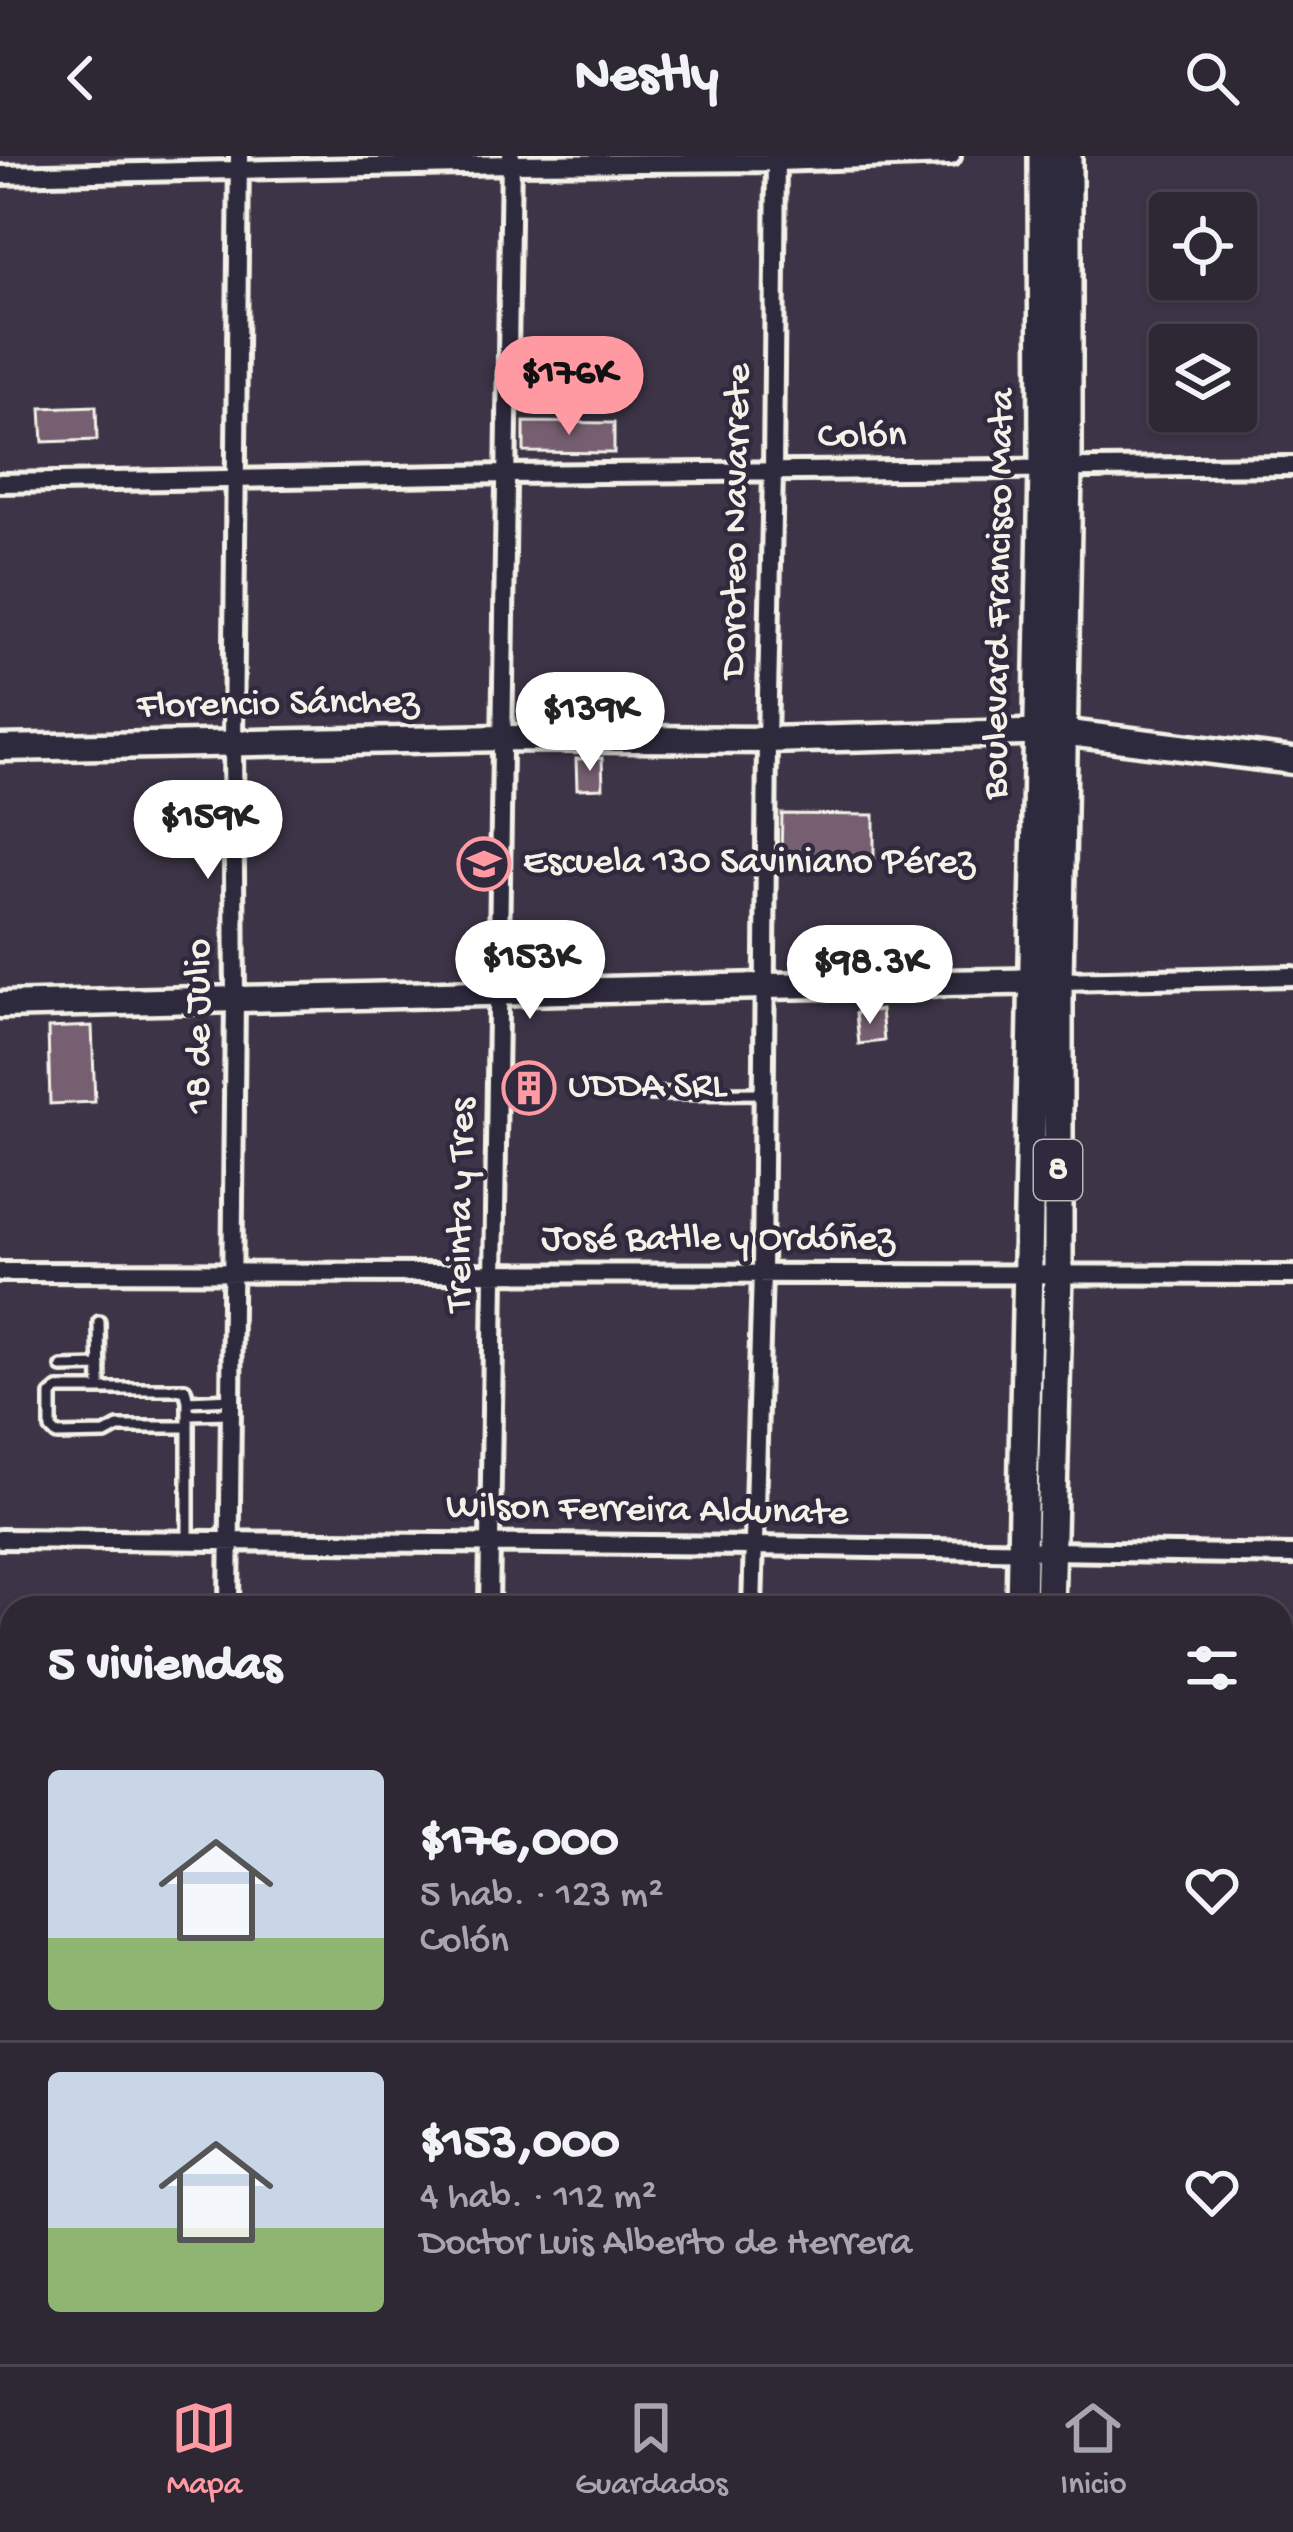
<!DOCTYPE html>
<html lang="es">
<meta charset="utf-8">
<style>
:root{--surface:#2e2835;--page:#36303d;--text:#f1f3f6;--muted:#a7a6ad;--line:#494450;--accent:#ff9aa2}
body{margin:0;font-family:"Gochi Hand",sans-serif;background:var(--page);color:var(--text);height:100vh;display:flex;flex-direction:column;font-size:45px;white-space:nowrap}
*{box-sizing:border-box;margin:0}
p{font-size:39px;color:var(--muted)}
.icon{flex:none;width:66px;height:66px;fill:none;stroke:currentColor;stroke-width:2;stroke-linecap:round;stroke-linejoin:round}
.map{position:relative;flex:1;overflow:hidden}
.details{position:absolute;left:0px;top:1440px;width:1293px;height:768px;display:flex;flex-direction:column;background:var(--surface);border-radius:36px 36px 0 0;box-shadow:0 3px 9px #0004,0 0 0 3px var(--line)}
.details>*{flex:none}
.tools{position:absolute;left:1149px;top:36px;display:grid;gap:24px}
.tools a{display:grid;place-items:center;width:108px;height:108px;border-radius:12px;background:var(--surface);box-shadow:0 3px 9px #0004,0 0 0 3px var(--line);font-size:60px}
.price{position:absolute;translate:-50% -102px;padding:0 27px;border-radius:42px;background:#fff;color:#222;font-size:39px;line-height:78px;filter:drop-shadow(0 3px 6px #0008)}
.price::after{content:'';position:absolute;left:50%;top:72px;width:36px;height:27px;margin-left:-18px;background:inherit;clip-path:polygon(0 0,100% 0,50% 100%)}
.price.current{background:var(--accent);color:#111}
ul{padding:0;list-style:none}
li{display:flex;align-items:center;gap:36px;height:300px;padding:0 48px}
li+li{border-top:3px solid var(--line)}
li span{display:grid;place-items:center;flex:none;width:336px;height:240px;border-radius:12px;color:#555}
li>.icon{margin-inline-start:auto}
span .icon{width:144px;height:144px;fill:#fffc;stroke-width:1}
li b{font-size:51px}
h2{display:flex;justify-content:space-between;align-items:center;height:144px;padding:0 48px;font-size:51px}
header{display:flex;justify-content:space-between;align-items:center;height:156px;padding:0 48px;background:var(--surface);font-size:54px;font-weight:800}
.dock{display:flex;justify-content:space-around;align-items:center;height:168px;border-top:3px solid var(--line);background:var(--surface);font-size:33px;color:var(--muted)}
.dock a{display:grid;justify-items:center;gap:6px}
.dock .current{color:var(--accent)}
.map>svg:first-child{display:block}
.green{fill:#5e6659;stroke:#a9aca0;stroke-width:3}
.building{fill:#765f71;stroke:#f4f1e8;stroke-width:3}
.lines{fill:none;stroke-linecap:round;stroke-linejoin:round}
.lane-casing{stroke:#f4f1e8;stroke-width:18}
.street-casing{stroke:#f4f1e8;stroke-width:26}
.secondary-casing{stroke:#f4f1e8;stroke-width:33}
.primary-casing{stroke:#f4f1e8;stroke-width:36}
.path{stroke:#f4f1e8;stroke-width:3;stroke-dasharray:3 9;stroke-linecap:butt}
.lane{stroke:#2f2a3d;stroke-width:9}
.street{stroke:#2f2a3d;stroke-width:16}
.secondary{stroke:#2f2a3d;stroke-width:24}
.primary{stroke:#2f2a3d;stroke-width:27}
.labels{text-anchor:middle;dominant-baseline:central;stroke-width:9;stroke-linejoin:round;paint-order:stroke}
.shield{fill:#2f2a3d;stroke:#b9b5b5;stroke-width:3}
.shield-label{font-size:36px;font-weight:bold;fill:#f4f1e8}
.street-label{font-size:39px;fill:#f4f1e8;stroke:#2f2a3d}
.poi-label{font-size:39px;fill:#f4f1e8;stroke:#2f2a3d;text-anchor:start}
</style>
<header><svg class="icon" aria-label="back" viewBox="0 0 24 24"><path d="M15 5l-7 7 7 7"/></svg>Nestly<svg class="icon" aria-label="search" viewBox="0 0 24 24"><circle cx="10" cy="10" r="6"/><path d="M15 15l6 6"/></svg></header>
<div class="map">
<svg width="1293" height="2208" viewBox="0 0 1293 2208">
<rect width="100%" height="100%" fill="#3d3547"/>
<filter id="ink" filterUnits="userSpaceOnUse"><feTurbulence type="fractalNoise" baseFrequency=".00833" numOctaves="2"/><feDisplacementMap in="SourceGraphic" scale="24" xChannelSelector="R" yChannelSelector="G"/><feConvolveMatrix kernelMatrix="1 2 1 2 8 2 1 2 1" color-interpolation-filters="sRGB"/></filter>
<g filter="url(#ink)">
<path class="green" d="M0,1924H12V2196H203V2208H0L2,2077Z"/>
<path class="building" d="M96,250L97,284L43,286L41,252Z
M524,266L614,267V297L524,296Z
M602,602L603,632L577,633L576,603Z
M782,658L874,659V702L781,701Z
M881,854L884,885L859,888L856,857Z
M92,870L95,946L50,948L48,872Z"/>
<g class="lines">
<g class="lane-casing">
<path id="lane" d="M644,938L763,937
M99,1166L100,1233
M62,1211L100,1210
M188,1245L232,1243
M188,1258L231,1257
M188,1385V1245L185,1233H58L51,1239V1273L57,1279L105,1278L118,1271H188"/>
</g>
<g class="street-casing">
<path id="street" d="M0,19L511,8L776,6L951,0
M0,327L507,318L1293,310
M1058,825L1293,820
M0,1116L1293,1119
M0,1383L753,1390L1293,1399
M229,1452L235,843L233,585L239,0
M489,1452L511,0
M752,1452L762,1116L767,584L773,316L776,0
M0,1646H12
M1281,1655H1293
M1281,1906H1293
M0,1909L12,1910
M1281,2170L1293,2171
M222,2208V2196
M475,2208V2196
M742,2208V2196"/>
</g>
<g class="secondary-casing">
<path id="secondary" d="M0,592L503,582L767,584L1061,576L1293,605
M0,849L764,830L1053,825"/>
</g>
<g class="primary-casing">
<path id="primary" d="M1021,1452L1044,313L1043,0
M1049,1452L1058,1118V825L1067,313V0
M1281,2135L1293,2137
M1040,2196V2208
M1010,2208V2196"/>
</g>
<path class="path" d="M0,2102L12,2103"/>
<use href="#lane" class="lane"/>
<use href="#street" class="street"/>
<use href="#secondary" class="secondary"/>
<use href="#primary" class="primary"/>
</g>
</g>
<defs>
<g id="school-ring" transform="scale(2.7)"><circle r="9.5" fill="#2f2a3d" stroke="#ff9aa2" stroke-width="1.5"/><path d="M0-5L7-2L0 1L-7-2ZM-4 1L0 2.5L4 1V4Q0 6-4 4Z" fill="#ff9aa2"/></g>
<g id="building-ring" transform="scale(2.7)"><circle r="9.5" fill="#2f2a3d" stroke="#ff9aa2" stroke-width="1.5"/><path d="M-4-6H4V6H1V3H-1V6H-4ZM-2.5-4.3h1.7v1.8h-1.7ZM.8-4.3h1.7v1.8H.8ZM-2.5-1h1.7V.8h-1.7ZM.8-1h1.7V.8H.8Z" fill="#ff9aa2"/></g>
</defs>
<g fill-rule="evenodd">
<use href="#school-ring" x="484" y="708"/>
<use href="#building-ring" x="529" y="932"/>
</g>
<g class="labels">
<rect class="shield" x="1034" y="984" width="48" height="60" rx="9"/>
<g class="shield-label">
<text x="1058" y="1014">8</text>
</g>
<g class="street-label">
<text transform="translate(862 282) rotate(-1)">Colón</text>
<text transform="translate(738 365) rotate(-89)">Doroteo Navarrete</text>
<text transform="translate(1001 438) rotate(-89)">Boulevard Francisco Mata</text>
<text transform="translate(278 550) rotate(-1)">Florencio Sánchez</text>
<text transform="translate(201 870) rotate(-90)">18 de Julio</text>
<text transform="translate(463 1049) rotate(-89)">Treinta y Tres</text>
<text x="718" y="1085">José Batlle y Ordóñez</text>
<text transform="translate(647 1356) rotate(1)">Wilson Ferreira Aldunate</text>
</g>
<g class="poi-label">
<text x="523" y="708">Escuela 130 Saviniano Pérez</text>
<text x="568" y="932">UDDA SRL</text>
</g>
</g>
</svg>
<div class="tools">
<a><svg class="icon" aria-label="locate" viewBox="0 0 24 24"><circle cx="12" cy="12" r="6"/><path d="M12 2v4M12 18v4M2 12h4M18 12h4"/></svg></a>
<a><svg class="icon" aria-label="layers" viewBox="0 0 24 24"><path d="M12 4l9 5-9 5-9-5zM3 14l9 5 9-5"/></svg></a>
</div>
<b class="price current" style="left:569px;top:282px">$176K</b>
<b class="price" style="left:590px;top:618px">$139K</b>
<b class="price" style="left:208px;top:726px">$159K</b>
<b class="price" style="left:530px;top:866px">$153K</b>
<b class="price" style="left:870px;top:871px">$98.3K</b>
<section class="details">
<h2>5 viviendas<svg class="icon" aria-label="filters" viewBox="0 0 24 24"><path d="M4 7h16M4 17h16"/><circle cx="9" cy="7" r="2"/><circle cx="15" cy="17" r="2"/></svg></h2>
<ul>
<li><span style="background:linear-gradient(#c9d6e8 70%,#8fb573 0)"><svg class="icon" aria-label="home" viewBox="0 0 24 24"><path d="M3 11l9-7 9 7M6 9v11h12V9"/></svg></span><div><b>$176,000</b><p>5 hab. · 123 m²</p><p>Colón</p></div><svg class="icon" aria-label="heart" viewBox="0 0 24 24"><path d="M12 20l-8-8c-3-5 5-10 8-4 3-6 11-1 8 4z"/></svg></li>
<li><span style="background:linear-gradient(#c9d6e8 65%,#8fb573 0)"><svg class="icon" aria-label="home" viewBox="0 0 24 24"><path d="M3 11l9-7 9 7M6 9v11h12V9"/></svg></span><div><b>$153,000</b><p>4 hab. · 112 m²</p><p>Doctor Luis Alberto de Herrera</p></div><svg class="icon" aria-label="heart" viewBox="0 0 24 24"><path d="M12 20l-8-8c-3-5 5-10 8-4 3-6 11-1 8 4z"/></svg></li>
</ul>
</section>
</div>
<nav class="dock">
<a class="current"><svg class="icon" aria-label="map" viewBox="0 0 24 24"><path d="M3 6l6-2 6 2 6-2v14l-6 2-6-2-6 2zM9 4v14M15 6v14"/></svg>Mapa</a>
<a><svg class="icon" aria-label="saved" viewBox="0 0 24 24"><path d="M7 4h10v16l-5-4-5 4z"/></svg>Guardados</a>
<a><svg class="icon" aria-label="home" viewBox="0 0 24 24"><path d="M3 11l9-7 9 7M6 9v11h12V9"/></svg>Inicio</a>
</nav>
